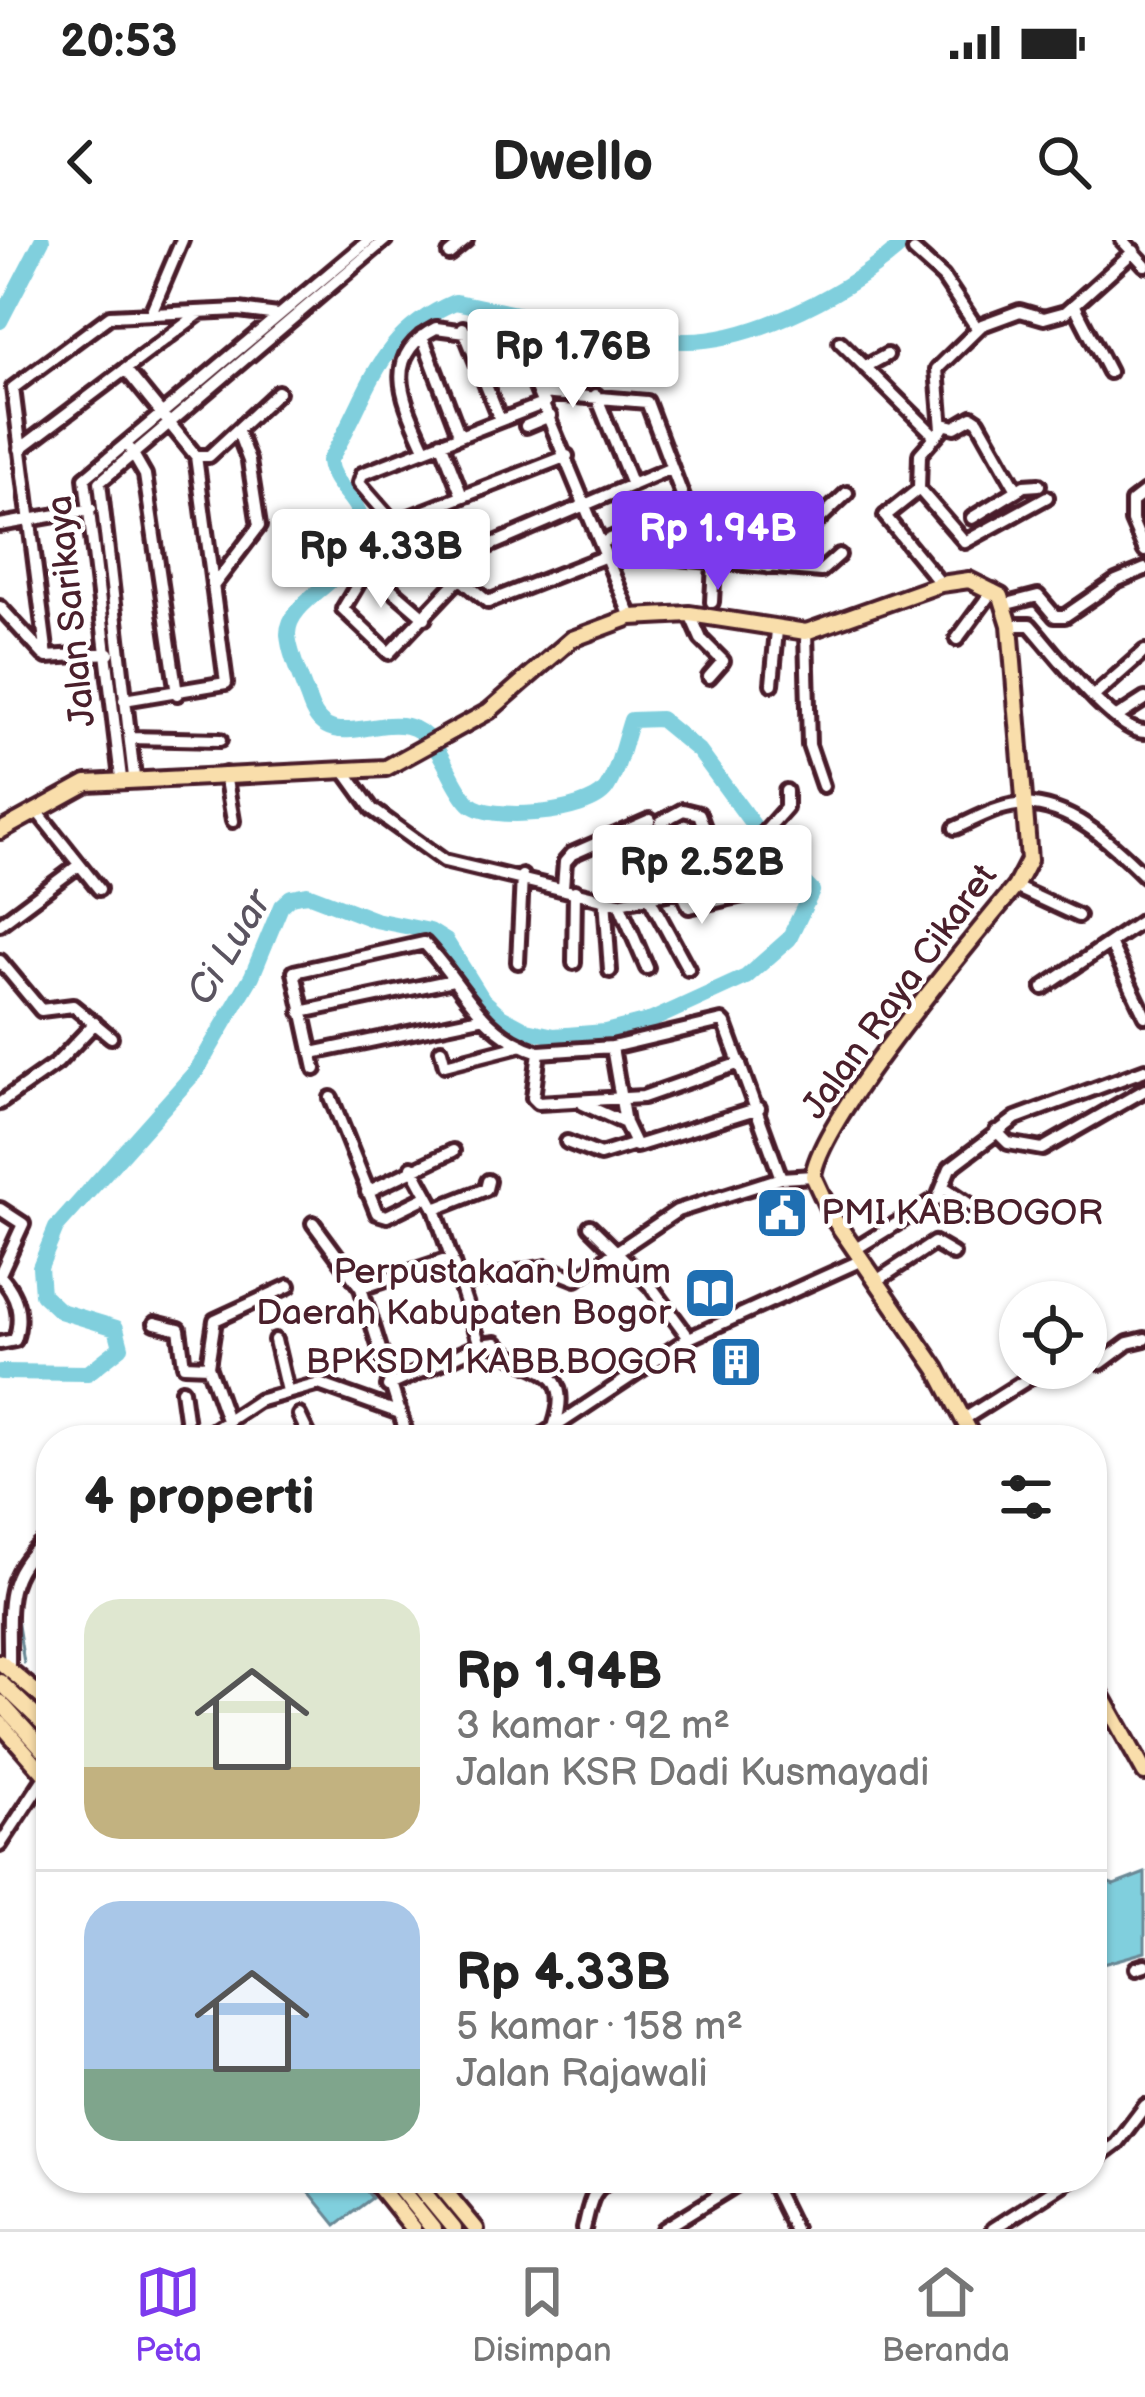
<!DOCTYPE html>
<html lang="id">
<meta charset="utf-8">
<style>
:root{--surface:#fff;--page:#f6f6f6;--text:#222;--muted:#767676;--line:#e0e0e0;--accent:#7c3aed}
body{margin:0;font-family:"Balsamiq Sans",sans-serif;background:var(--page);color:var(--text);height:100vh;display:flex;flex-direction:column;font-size:45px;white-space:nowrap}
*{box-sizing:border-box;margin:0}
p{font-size:39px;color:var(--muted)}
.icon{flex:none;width:66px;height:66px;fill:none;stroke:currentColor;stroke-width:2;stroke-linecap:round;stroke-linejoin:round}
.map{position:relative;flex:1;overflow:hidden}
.sheet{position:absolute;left:36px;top:1185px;width:1071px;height:768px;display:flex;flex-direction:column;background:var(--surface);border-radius:48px;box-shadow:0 3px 9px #0004}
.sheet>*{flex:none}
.buttons{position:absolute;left:999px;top:1041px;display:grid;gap:24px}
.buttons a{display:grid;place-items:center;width:108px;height:108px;border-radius:50%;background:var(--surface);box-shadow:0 3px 9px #0004;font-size:60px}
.price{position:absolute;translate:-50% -102px;padding:0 27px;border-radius:12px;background:#fff;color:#222;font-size:39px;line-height:78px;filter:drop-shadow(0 3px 6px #0008)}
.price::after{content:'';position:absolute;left:50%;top:72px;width:36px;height:27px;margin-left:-18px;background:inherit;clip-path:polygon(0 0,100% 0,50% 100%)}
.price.active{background:var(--accent);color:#fff}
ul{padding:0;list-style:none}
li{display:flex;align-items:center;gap:36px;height:300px;padding:0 48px}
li+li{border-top:3px solid var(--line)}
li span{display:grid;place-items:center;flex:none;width:336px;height:240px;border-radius:36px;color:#555}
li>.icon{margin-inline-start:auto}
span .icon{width:144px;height:144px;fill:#fffc;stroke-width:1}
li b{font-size:51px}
h2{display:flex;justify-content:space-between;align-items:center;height:144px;padding:0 48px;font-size:51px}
.status{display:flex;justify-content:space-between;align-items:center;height:84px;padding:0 60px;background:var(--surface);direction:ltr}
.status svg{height:33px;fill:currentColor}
header{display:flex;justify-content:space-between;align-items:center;height:156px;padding:0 48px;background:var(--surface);font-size:54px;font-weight:700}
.dock{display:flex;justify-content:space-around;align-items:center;height:168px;border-top:3px solid var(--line);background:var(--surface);font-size:33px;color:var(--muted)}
.dock a{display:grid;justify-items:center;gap:6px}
.dock .active{color:var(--accent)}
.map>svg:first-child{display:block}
.water{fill:#80cfdd;stroke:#6a8996;stroke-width:3}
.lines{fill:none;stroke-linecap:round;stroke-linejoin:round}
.stream{stroke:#6a8996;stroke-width:3}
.river{stroke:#80cfdd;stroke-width:16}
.minor-casing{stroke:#4a1f2b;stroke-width:20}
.major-casing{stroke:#4a1f2b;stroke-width:22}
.minor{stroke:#fff;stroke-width:10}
.major{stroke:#f9deab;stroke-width:14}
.labels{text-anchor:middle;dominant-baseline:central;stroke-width:9;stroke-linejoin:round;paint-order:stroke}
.street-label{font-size:36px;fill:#4a1f2b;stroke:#fff}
.poi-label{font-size:36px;fill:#4a1f2b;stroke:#fff;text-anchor:end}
.water-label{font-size:39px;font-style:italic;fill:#5a5460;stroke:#fff}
</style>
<div class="status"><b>20:53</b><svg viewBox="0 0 49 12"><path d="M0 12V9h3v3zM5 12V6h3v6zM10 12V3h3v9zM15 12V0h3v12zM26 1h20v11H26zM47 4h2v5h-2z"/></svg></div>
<header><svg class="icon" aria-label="back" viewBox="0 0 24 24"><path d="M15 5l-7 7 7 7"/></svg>Dwello<svg class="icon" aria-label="search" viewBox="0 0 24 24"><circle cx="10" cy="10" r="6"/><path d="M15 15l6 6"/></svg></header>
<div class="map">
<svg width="1145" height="1989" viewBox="0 0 1145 1989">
<rect width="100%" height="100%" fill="#fff"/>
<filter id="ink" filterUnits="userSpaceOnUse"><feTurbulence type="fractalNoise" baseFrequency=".00833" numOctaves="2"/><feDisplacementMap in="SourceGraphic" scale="24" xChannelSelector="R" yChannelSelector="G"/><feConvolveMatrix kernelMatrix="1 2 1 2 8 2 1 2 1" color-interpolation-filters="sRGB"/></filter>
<g filter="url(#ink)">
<path class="water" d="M1145,1633V1712L1092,1727V1636L1114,1645Z
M298,1938H356L372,1958L336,1985Z"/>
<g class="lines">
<path class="stream" d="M15,1366L24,1423"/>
<path class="river" d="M0,81L42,0
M0,1132L88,1133L121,1107L116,1088L60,1071L42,1054L40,1027L56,988L197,830L252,736L281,666L291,657L307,654L375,680L430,691L446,701L483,760L501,776L527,790L554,796L605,792L652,780L746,737L789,699L812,651L771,609L699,511L660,479L631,480C624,501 618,531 606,549C588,574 488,583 469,563C448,541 440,493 407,486C372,478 327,512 310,464C303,444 289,414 288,394C288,354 367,337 362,284C359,258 332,247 329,221C371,153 374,96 455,62C523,74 617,99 683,101C754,103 857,48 907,0"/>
<g class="minor-casing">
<path id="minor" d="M1122,0L1145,25
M914,11L943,37L977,88
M449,14L466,0
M1075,66L1109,132
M151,73L182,0
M463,88L500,180
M422,96L459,194
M515,97L631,377
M840,102L935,196
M865,127L887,115
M541,153L647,162L707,321
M596,155L632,245
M545,163L362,234L359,243L394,283L488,362L606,316
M943,184L955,187L972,177L978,181L1017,250
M526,186L550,176
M441,202L462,256
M425,208C406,165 378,117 436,88L628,114
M20,209L200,73
M130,209L145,235L177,454
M196,216H209L278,152
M919,249L965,302L1047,257
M1145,252L1132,262V281L1145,311
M972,278L1024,246L1039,245
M648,284L667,317L821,331L839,315
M0,285L91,269
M601,303L684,267
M444,325L669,229
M769,327L847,253
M367,328L425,378
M459,339L389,413L343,369L394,283L567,216
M941,344L885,276L919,249L920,214L942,189L937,129L982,85L1020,71L1044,78L1066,72L1134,11
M214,345L259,286L249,221L238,192
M712,362L714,323L755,279
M1007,364L1038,356L1055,376H1065L1116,341L1145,329
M0,367L44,415
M690,374L701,399L723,421L709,437
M1010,385H1030C1053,411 1114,492 1145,492
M806,392L809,505L823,546
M957,399L993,350
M47,417L13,148L110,76L239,70L278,75
M47,417L109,413
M772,444L777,390
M1093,457L1145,411
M124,460L226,443L196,216L126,130
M1117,477L1145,459
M130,498L220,500
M346,533L372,569L444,621L619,663L681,650L721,633L738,622L786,568V551
M225,534L233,581
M134,537L100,242L385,0
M121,538L85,238L369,0
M36,570L99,649
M661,582L683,570L699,574L721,633
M955,588C974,580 996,567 1017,565C1067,560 1113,604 1145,636
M563,647L565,622L572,614L650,580
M1015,647L1078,676
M681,650L689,667L761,651
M605,658L610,731
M650,659L688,729
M619,663L647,728
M0,684L79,625
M1111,705L1145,776
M0,721L41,770L73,766L111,797
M518,722L522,636
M574,723L575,651
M1043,748L1145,679
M301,772L453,740
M612,807L625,883
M441,810L445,825L519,806
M312,813L480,778
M740,823L643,857L538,863L533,858L539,812L612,807L722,781L725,784L781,938
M315,829L294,732L424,703C464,745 480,794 539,812
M331,858L377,973L387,976L428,956
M0,863L57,823L95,783
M583,864L625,883L636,906L759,868
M996,891L1008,903L1042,909L1145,850
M567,902L600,915L632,905
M945,948L972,966
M367,952L453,911
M0,969L23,984L0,1034
M435,969L486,949L488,941
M313,983L361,1048L452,1018
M590,986L650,1045L689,1098
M854,1010L938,958L950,928L1016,878L1145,830
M0,1036C18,1055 23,1075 15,1100L0,1103
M878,1040L934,1003L953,1014
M462,1042L546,1027L576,1039L677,971L781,938L813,936
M361,1048L400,1173
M155,1083L179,1089L184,1125L208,1126L227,1180
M275,1100L287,1151
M480,1105L496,1103C522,1134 576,1121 555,1184
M1086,1117L1101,1123L1128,1103L1145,1099
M208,1126L215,1080L289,1046
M388,1146L480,1105L435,969L412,927
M182,1150L189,1200
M299,1175L311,1200
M964,1179L1045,1128
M199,1200L258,1161L319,1144L400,1173L408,1200
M535,1200L689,1098L862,1020
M9,1427C10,1367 0,1334 51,1296
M0,1605L46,1535
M1136,1728L1145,1725
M1092,1922L1116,1904L1145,1866
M769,1938L794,1989
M584,1989C590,1965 590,1947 615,1938
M664,1989L747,1938
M993,1989L1072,1938"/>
</g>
<g class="major-casing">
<path id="major" d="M0,591L87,543L386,528L489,471L572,399L631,377L690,374L806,392L941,344L969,340L1001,356L1010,385L1029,620L1015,647C972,700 820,878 813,936L831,975L937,1129L974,1200
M0,1422L51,1465
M1092,1438L1145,1533
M0,1442L51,1491
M0,1462L51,1518
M0,1483L51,1541
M372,1938L413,1989
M392,1938L433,1989
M412,1938L454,1989
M434,1938L476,1989"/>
</g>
<use href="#minor" class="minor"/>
<use href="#major" class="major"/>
</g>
</g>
<defs>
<g id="civic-square" transform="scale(2.7)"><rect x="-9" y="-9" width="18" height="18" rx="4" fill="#1f6fb2" stroke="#fff"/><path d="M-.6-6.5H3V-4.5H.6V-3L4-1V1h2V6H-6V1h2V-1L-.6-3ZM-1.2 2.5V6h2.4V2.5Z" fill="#fff"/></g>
<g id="library-square" transform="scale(2.7)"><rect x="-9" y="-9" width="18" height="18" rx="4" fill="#1f6fb2" stroke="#fff"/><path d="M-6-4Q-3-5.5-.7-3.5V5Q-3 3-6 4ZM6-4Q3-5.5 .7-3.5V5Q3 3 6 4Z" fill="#fff"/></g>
<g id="building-square" transform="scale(2.7)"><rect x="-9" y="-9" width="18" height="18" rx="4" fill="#1f6fb2" stroke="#fff"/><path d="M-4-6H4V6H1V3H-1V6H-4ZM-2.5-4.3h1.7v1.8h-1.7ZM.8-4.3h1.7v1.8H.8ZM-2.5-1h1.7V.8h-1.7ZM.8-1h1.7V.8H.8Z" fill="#fff"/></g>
</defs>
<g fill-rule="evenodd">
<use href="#civic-square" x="782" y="973"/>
<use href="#library-square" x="710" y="1053"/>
<use href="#building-square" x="736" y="1122"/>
</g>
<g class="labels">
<g class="street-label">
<text transform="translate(72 371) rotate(-96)">Jalan Sarikaya</text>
<text transform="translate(900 752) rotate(-54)">Jalan Raya Cikaret</text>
</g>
<g class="poi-label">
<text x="821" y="973" text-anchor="start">PMI KAB.BOGOR</text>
<text x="671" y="1032">Perpustakaan Umum<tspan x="671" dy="41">Daerah Kabupaten Bogor</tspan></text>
<text x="697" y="1122">BPKSDM KABB.BOGOR</text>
</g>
<g class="water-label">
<text transform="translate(230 708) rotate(-59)">Ci Luar</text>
</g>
</g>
</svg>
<div class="buttons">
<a><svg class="icon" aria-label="locate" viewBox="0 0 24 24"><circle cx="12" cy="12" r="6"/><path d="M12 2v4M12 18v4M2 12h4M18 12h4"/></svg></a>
</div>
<b class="price" style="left:573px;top:171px">Rp 1.76B</b>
<b class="price active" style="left:718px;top:353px">Rp 1.94B</b>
<b class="price" style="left:381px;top:371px">Rp 4.33B</b>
<b class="price" style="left:702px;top:687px">Rp 2.52B</b>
<section class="sheet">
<h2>4 properti<svg class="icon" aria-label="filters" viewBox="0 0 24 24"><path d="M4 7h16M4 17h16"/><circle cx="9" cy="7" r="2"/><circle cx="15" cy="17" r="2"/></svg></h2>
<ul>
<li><span style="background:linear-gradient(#dfe7d0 70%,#c2b280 0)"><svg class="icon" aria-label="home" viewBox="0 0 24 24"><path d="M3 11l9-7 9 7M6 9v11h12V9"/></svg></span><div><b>Rp 1.94B</b><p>3 kamar · 92 m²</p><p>Jalan KSR Dadi Kusmayadi</p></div></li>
<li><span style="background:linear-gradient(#a9c7e8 70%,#7fa58c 0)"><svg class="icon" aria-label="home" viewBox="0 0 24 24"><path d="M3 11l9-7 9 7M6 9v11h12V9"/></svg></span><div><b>Rp 4.33B</b><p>5 kamar · 158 m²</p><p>Jalan Rajawali</p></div></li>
</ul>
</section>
</div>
<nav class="dock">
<a class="active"><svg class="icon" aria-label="map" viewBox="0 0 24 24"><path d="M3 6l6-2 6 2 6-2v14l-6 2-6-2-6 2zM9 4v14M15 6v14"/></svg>Peta</a>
<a><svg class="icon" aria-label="saved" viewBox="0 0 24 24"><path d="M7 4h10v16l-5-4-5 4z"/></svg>Disimpan</a>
<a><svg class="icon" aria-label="home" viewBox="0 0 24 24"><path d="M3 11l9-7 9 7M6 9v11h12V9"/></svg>Beranda</a>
</nav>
